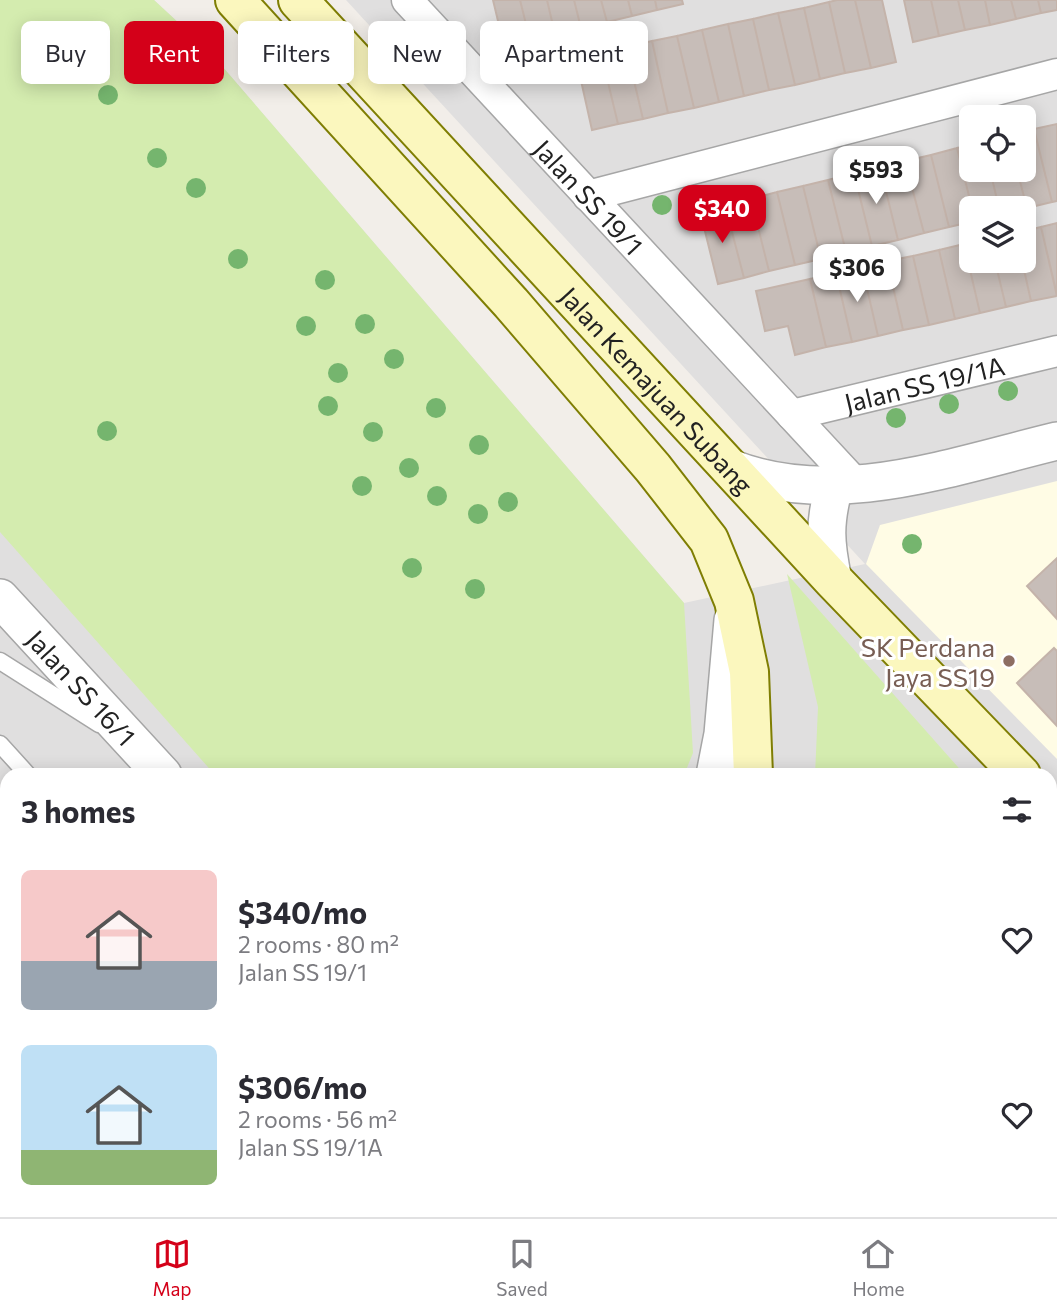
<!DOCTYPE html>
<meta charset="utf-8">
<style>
:root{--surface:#fff;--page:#f7f7f7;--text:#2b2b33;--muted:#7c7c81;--line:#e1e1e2;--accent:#d40019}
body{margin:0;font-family:Commissioner,sans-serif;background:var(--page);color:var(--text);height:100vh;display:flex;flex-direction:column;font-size:26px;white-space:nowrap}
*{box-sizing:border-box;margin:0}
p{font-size:23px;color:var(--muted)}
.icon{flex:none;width:38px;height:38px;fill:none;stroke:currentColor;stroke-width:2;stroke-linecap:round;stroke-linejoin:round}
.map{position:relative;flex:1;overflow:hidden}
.panel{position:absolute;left:0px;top:768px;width:1057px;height:450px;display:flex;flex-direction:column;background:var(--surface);border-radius:21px 21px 0 0;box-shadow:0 4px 18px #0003}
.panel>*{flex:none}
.top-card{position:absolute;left:21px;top:21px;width:700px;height:63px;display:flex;gap:14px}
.controls{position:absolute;left:959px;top:105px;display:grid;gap:14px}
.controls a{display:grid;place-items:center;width:77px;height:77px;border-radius:10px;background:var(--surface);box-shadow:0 4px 18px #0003;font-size:35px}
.price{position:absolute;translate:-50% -60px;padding:0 16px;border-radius:14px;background:#fff;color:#222;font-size:23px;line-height:46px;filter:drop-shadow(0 2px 4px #0008)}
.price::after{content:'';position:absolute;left:50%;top:42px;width:21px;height:16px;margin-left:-10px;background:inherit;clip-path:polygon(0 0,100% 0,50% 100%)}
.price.on{background:var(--accent);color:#fff}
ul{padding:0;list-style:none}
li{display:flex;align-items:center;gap:21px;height:175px;padding:0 21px}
li span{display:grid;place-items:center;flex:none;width:196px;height:140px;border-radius:10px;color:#555}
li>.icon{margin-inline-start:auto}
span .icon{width:84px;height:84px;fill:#fffc;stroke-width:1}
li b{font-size:30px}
h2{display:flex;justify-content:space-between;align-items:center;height:84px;padding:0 21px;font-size:30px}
.tag{padding:0 24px;border-radius:10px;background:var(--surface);box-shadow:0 4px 18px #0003;font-size:24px;line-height:63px}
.tag.on{background:var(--accent);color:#fff}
.menu{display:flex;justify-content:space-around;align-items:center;height:98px;border-top:2px solid var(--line);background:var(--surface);font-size:19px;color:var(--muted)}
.menu a{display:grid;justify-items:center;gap:4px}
.menu .on{color:var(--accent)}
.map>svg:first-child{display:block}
.residential{fill:#e0dfdf;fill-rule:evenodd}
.education{fill:#fffce5}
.grass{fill:#d4ecaf}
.building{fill:#c7bdb8;stroke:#c4b3aa;stroke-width:2}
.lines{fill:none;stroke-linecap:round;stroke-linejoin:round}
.service-casing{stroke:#a6a6a6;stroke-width:19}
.minor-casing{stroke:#a6a6a6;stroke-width:33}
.tertiary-casing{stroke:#a6a6a6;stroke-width:40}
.secondary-casing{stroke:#7f7e03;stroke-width:42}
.service{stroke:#fff;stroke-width:16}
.minor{stroke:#fff;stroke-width:30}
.tertiary{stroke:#fff;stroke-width:37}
.secondary{stroke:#fbf7be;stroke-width:38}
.tree{fill:#75b56e}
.education-dot{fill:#8d6e63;stroke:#fff;stroke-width:2.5}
.labels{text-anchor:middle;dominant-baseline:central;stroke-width:6;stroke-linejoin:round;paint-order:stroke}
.street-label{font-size:26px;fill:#222;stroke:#fff}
.education-label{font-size:26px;fill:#785e54;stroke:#fff;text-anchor:end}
</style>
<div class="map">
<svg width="1057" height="1217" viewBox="0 0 1057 1217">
<rect width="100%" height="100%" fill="#f2eee9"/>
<path class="residential" d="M0,0H154L209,51L684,603L865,564L346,0H1057V1217H77L72,1211H1050V775H7V1141L0,1134ZM971,117H1024V170H971ZM971,208H1024V261H971Z"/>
<path class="education" d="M1057,481V759L866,564L880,525Z"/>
<path class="grass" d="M0,0H154L209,51L684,603L693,753L684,775H215L0,532Z
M787,574L965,775H815L818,707Z
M1050,872L1057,880V1108L1050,1115Z"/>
<path class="building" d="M493,0H520L530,40L504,46Z
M520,0H547L555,34L530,40Z
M547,0H574L581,28L555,34Z
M574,0H601L607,22L581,28Z
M601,0H628L632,16L607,22Z
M628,0H655L657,10L632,16Z
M655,0H682L683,4L657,10Z
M837,0H855L871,68L845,73L829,2Z
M855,0H882L896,62L871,68Z
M904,0H931L939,36L913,42Z
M931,0H958L965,30L939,36Z
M958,0H985L990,25L965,30Z
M985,0H1011L1016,19L990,25Z
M1011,0H1038L1041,13L1016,19Z
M1038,0H1057V10L1041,13Z
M829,2L845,73L820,79L804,8Z
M804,8L820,79L795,85L778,13Z
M778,13L795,85L769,90L753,19Z
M753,19L769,90L744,96L728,24Z
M728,24L744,96L719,102L702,30Z
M702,30L719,102L694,108L677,36Z
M677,36L694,108L668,113L652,41Z
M652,41L668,113L643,119L626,47Z
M626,47L643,119L618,124L601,53Z
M601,53L618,124L592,130L576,58Z
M1057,124V201L1052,202L1034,129Z
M1034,129L1052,202L1027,208L1017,170H1024V132Z
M971,145V170H990L999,208H972L957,148Z
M957,148L972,208L971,222L949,227L931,155Z
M931,155L949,227L924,233L905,161Z
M905,161L924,233L898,240L880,167Z
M880,167L898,240L872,246L854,173Z
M990,170H1017L1027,208H999Z
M854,173L872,246L846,252L828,180Z
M828,180L846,252L821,259L803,186Z
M803,186L821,259L795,265L777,192Z
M777,192L795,265L769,271L751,199Z
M751,199L769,271L744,278L725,205Z
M725,205L744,278L718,284L700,211Z
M1057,223V295L1041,227Z
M1041,227L1057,296L1031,301L1022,261L1024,231Z
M971,243V261H995L1006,307L980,313L964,244Z
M964,244L980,313L955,319L939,250Z
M939,250L955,319L929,325L913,256Z
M913,256L929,325L903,330L887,261Z
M887,261L903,330L878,336L862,267Z
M995,261H1022L1031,301L1006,307Z
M862,267L878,336L852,342L836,273Z
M836,273L852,342L826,347L810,279Z
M810,279L826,347L795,355L788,326L765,331L756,291Z
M1057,558V619L1027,586Z
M1054,648L1057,651V726L1017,683Z
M129,1211H608L624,1217H135Z"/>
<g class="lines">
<g class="service-casing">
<path id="service" d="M0,661L99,724
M0,744L28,775
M98,1211L103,1217
M644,1211L658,1217"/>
</g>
<g class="minor-casing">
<g id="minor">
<path id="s1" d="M407,0L856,484"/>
<path d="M588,196L1057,74"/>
<path id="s2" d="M792,415L1057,351"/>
<path d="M913,1211L924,1217"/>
</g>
</g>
<g class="tertiary-casing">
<g id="tertiary">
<path d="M730,468C834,510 953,466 1057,441"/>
<path d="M833,580C825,542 824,524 834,486"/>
<path id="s3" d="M0,598L163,775"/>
<path d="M715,775L723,734L733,620"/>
</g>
</g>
<g class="secondary-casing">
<g id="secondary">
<path d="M235,0L511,303L653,468L709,540L734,601L749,672L753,775"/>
<path id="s4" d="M298,0L833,580L1021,775"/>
<path d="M1050,815L1057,824"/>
<path d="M1050,1163L1057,1157"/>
</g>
</g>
<use href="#service" class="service"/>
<use href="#minor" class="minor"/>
<use href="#tertiary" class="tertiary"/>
<use href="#secondary" class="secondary"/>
</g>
<g class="tree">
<circle cx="108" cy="95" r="10"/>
<circle cx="157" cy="158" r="10"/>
<circle cx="196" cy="188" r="10"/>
<circle cx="662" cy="205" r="10"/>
<circle cx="238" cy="259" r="10"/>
<circle cx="325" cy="280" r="10"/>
<circle cx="365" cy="324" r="10"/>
<circle cx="306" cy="326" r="10"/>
<circle cx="394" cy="359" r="10"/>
<circle cx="338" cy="373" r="10"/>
<circle cx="1008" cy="391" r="10"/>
<circle cx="949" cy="404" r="10"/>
<circle cx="328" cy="406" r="10"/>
<circle cx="436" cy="408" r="10"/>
<circle cx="896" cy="418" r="10"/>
<circle cx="107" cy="431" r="10"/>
<circle cx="373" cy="432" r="10"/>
<circle cx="479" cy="445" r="10"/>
<circle cx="409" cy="468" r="10"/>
<circle cx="362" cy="486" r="10"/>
<circle cx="437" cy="496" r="10"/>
<circle cx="508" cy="502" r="10"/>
<circle cx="478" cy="514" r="10"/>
<circle cx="912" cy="544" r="10"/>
<circle cx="412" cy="568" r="10"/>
<circle cx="475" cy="589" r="10"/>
</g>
<circle class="education-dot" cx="1009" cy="661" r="7"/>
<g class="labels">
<g class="street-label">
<text stroke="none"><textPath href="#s1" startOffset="268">Jalan SS 19/1</textPath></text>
<text stroke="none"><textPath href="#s2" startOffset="136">Jalan SS 19/1A</textPath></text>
<text stroke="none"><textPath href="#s4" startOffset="530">Jalan Kemajuan Subang</textPath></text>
<text stroke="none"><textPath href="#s3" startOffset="121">Jalan SS 16/1</textPath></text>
</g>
<g class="education-label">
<text x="995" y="646">SK Perdana<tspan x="995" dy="30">Jaya SS19</tspan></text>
</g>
</g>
</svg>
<div class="controls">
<a><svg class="icon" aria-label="locate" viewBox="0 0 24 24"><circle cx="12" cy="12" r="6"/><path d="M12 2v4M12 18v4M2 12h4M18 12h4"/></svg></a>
<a><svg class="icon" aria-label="layers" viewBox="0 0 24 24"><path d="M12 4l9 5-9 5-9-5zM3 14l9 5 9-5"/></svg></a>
</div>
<b class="price" style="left:876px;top:206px">$593</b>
<b class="price on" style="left:722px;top:245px">$340</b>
<b class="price" style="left:857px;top:304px">$306</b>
<div class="top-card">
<a class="tag">Buy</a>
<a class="tag on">Rent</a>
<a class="tag">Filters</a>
<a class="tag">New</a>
<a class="tag">Apartment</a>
</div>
<section class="panel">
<h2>3 homes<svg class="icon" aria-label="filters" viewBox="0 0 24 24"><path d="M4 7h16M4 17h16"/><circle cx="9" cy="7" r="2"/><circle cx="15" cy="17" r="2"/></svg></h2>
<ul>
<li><span style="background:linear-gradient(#f6c9c9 65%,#9aa5b1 0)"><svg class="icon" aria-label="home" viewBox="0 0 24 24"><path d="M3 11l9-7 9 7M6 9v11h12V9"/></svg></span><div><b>$340/mo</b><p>2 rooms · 80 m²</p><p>Jalan SS 19/1</p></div><svg class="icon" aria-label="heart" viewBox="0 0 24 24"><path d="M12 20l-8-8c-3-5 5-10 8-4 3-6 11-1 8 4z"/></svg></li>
<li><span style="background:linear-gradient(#bfe0f5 75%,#8fb573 0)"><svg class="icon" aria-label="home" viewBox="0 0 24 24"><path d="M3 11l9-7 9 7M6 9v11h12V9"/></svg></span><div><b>$306/mo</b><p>2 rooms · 56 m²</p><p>Jalan SS 19/1A</p></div><svg class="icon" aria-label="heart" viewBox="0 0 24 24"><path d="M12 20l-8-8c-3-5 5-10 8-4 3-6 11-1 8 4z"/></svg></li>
</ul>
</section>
</div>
<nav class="menu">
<a class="on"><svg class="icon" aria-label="map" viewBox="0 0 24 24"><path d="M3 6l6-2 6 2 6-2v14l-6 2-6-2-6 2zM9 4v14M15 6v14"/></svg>Map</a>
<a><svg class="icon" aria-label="saved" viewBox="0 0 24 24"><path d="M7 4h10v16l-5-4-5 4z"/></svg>Saved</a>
<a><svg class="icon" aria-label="home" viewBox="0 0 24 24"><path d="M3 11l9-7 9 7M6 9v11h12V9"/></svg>Home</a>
</nav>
